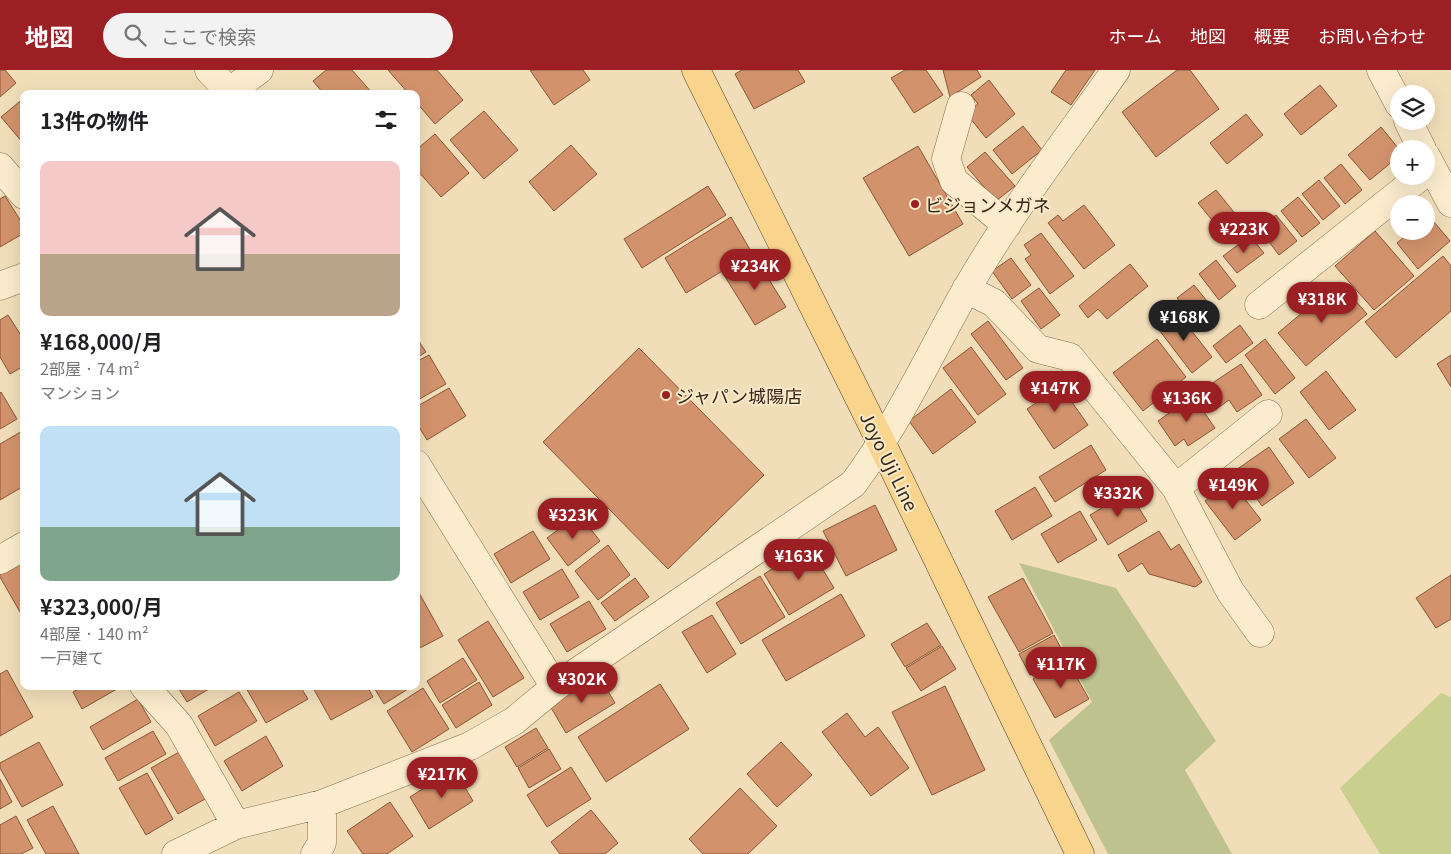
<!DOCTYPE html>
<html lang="ja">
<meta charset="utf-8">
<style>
:root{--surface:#fff;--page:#f2f2f2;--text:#202124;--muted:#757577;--accent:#9b1f23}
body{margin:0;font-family:Georgia,"Noto Sans JP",serif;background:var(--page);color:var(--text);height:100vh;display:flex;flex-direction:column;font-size:19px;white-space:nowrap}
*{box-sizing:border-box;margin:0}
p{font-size:16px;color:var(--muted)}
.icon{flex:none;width:28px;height:28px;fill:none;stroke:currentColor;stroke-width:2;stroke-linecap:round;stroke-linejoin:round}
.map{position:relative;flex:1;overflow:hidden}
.details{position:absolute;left:20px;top:20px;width:400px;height:600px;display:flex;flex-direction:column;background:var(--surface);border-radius:10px;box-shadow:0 5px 20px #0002}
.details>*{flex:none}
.fabs{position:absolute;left:1390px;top:15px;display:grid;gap:10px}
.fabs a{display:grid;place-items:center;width:45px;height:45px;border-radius:50%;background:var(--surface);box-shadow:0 5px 20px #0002;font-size:25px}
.price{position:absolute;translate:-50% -42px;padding:0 11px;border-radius:18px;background:var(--accent);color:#fff;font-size:16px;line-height:32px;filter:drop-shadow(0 1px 2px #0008)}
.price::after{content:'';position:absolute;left:50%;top:30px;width:15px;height:11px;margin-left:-8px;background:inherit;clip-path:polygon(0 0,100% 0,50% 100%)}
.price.current{background:#222;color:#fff}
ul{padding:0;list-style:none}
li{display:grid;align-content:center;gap:10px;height:265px;padding:0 20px}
li span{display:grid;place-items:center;height:155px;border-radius:10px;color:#555}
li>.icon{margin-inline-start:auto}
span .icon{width:90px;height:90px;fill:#fffc;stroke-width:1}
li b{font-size:21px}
h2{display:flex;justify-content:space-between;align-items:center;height:60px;padding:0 20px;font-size:21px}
header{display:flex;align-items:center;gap:30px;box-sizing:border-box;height:70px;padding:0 25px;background:var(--accent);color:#fff}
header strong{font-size:24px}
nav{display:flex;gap:28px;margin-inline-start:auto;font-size:18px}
.search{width:350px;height:45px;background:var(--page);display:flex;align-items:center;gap:12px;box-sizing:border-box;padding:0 18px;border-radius:28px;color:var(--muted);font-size:19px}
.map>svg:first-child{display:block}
.green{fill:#c9cf8d}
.cemetery{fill:#bec28e}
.building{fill:#d2936c;stroke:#895537}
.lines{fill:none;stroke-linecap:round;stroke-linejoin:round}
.minor-casing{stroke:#886e53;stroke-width:29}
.primary-casing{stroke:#553c28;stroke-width:29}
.minor{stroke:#fbeccd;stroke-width:28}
.primary{stroke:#f9d48c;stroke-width:28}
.poi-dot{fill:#9b1f23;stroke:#f8e9c9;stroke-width:2}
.labels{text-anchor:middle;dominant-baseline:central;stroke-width:4;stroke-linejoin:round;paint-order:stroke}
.poi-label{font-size:18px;fill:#362619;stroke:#f8e9c9;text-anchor:start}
.street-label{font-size:18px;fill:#362619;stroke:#f8e9c9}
</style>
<header>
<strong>地図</strong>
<div class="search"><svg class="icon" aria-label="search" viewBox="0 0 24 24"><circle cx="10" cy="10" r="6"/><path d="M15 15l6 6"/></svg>ここで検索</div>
<nav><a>ホーム</a><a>地図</a><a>概要</a><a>お問い合わせ</a></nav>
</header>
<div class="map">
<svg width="1451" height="784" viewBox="0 0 1451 784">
<rect width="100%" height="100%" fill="#f1deb9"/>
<path class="green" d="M1441,623L1451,627V784H1380L1340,718Z"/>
<path class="cemetery" d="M1019,493L1116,518L1216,671L1185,700L1232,784H1108L1049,670L1092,632Z"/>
<path class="building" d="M0,0H5L16,13L0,27Z
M326,0H352L373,24H324L313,11Z
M388,0H437L463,30L435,54L416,32V24H409Z
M530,0H583L590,10L554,35Z
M742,0H798L805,12L754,39L735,4Z
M905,0H926L943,25L914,43L891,8Z
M943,0H977L981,7L950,27Z
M1066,0H1095L1071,35L1051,22Z
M1177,0H1190L1219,39L1156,87L1122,42Z
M989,10L1015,44L986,68L966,43L978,34L971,25Z
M1320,15L1337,36L1301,65L1284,44Z
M24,28V72L23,73L1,47Z
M484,41L518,80L484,109L450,70Z
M1246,44L1263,65L1227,94L1210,73Z
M1023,56L1042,80L1012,104L993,80Z
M1381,57L1399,79V86L1370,110L1348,85Z
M435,64L469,103L441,127L416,99V80Z
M571,75L597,104L554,141L529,112Z
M918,76L963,154L909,186L863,108Z
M985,82L1015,116L996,131L967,97Z
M1341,94L1362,120L1345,134L1324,108Z
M1319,110L1340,136L1323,150L1302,124Z
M708,116L726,145L642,198L624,169Z
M1216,120L1237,146L1220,160L1198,133Z
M5,126L24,156V163L0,177V129Z
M1298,127L1320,153L1302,167L1281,141Z
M1084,135L1115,175L1084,199L1048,153L1058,145L1063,151Z
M1276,145L1297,171L1279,185L1259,159Z
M1429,146L1450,171L1418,199L1397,173L1411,161H1426V149Z
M731,147L752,183L686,223L665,188Z
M1375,161L1414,206L1374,240L1335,196Z
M1041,163L1074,206L1050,224L1025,189L1031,185L1024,175Z
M1250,166L1264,183L1237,203L1223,186Z
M1443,186L1451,196V241L1396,288L1365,252Z
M755,187L786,237L755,255L724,205Z
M1011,188L1031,215L1012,229L992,201Z
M1216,190L1236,216L1219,230L1199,204Z
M1130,194L1148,216L1107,249L1098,239L1088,248L1079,236Z
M1339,212L1367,244L1306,296L1278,263Z
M1194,215L1215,241L1198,255L1177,228Z
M1039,218L1060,245L1041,259L1021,231Z
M1176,241L1212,287L1192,303L1156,256Z
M8,245L24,270V296L10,304L0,287V250Z
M988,251L1023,298L1006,310L971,264Z
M1240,255L1253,273L1226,293L1213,276Z
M416,267L426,282L416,288Z
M1157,269L1186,307L1143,341L1113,303Z
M1265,269L1295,308L1275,324L1245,285Z
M971,277L1006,324L978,345L943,298Z
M639,278L764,405L668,499L543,372Z
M429,285L446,314L416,331V292Z
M1451,285V317L1437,294Z
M1241,294L1262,325L1237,342L1229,330L1215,340L1202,320Z
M1326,301L1356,340L1329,360L1300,322Z
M1053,305L1088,355L1054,379L1027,339L1036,333L1028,322Z
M449,318L466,346L427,370L416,352V337Z
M951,319L976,352L933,384L909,351Z
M1,322L17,349L0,359V323Z
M1193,326L1215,358L1188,376L1184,369L1175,376L1158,351Z
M1306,349L1336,388L1309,408L1279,369Z
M24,360V416L0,430V374Z
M1091,375L1106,400L1055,432L1039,407Z
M1269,377L1294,413L1262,436L1236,400Z
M1231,411L1261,450L1235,470L1205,431Z
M1035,417L1052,446L1012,470L995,441Z
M1129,422L1147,451L1108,475L1090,445Z
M875,435L897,480L846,506L823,461Z
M1080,441L1097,470L1058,493L1041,464Z
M579,444L600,471L568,496L547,468Z
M533,461L550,489L511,513L494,484Z
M1159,461L1171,480L1179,474L1202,512L1195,517L1149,504L1142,493L1128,502L1118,485Z
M608,475L630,505L598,530L575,501Z
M809,477L834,518L789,545L764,504Z
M24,484V549L0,507V497Z
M562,499L579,527L540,550L523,522Z
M1451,505V549L1436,558L1416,528Z
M760,506L785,547L741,574L716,533Z
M635,508L649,527L615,551L601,533Z
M1023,508L1053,563L1019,582L988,527Z
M418,521L443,566L416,580V522Z
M841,524L865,566L786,611L762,570Z
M589,531L606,559L567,582L550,554Z
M712,545L736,584L707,603L682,562Z
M488,551L524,608L493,627L458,570Z
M927,553L941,575L905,597L891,574Z
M1054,565L1065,586L1030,605L1019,584Z
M942,576L956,599L921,621L906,598Z
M463,588L477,610L440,633L427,611Z
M1067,590L1089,629L1055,648L1033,609Z
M7,600L33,647L0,666V604Z
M599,606L615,633L566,663L550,636Z
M479,612L492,635L456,658L442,635Z
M660,614L689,659L606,712L578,667Z
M84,616H122L82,639L73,622Z
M177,616H214L187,632Z
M245,616H300L308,629L266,653Z
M312,616H367L373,627L331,650Z
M373,616H413L384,634Z
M945,616L985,700L932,725L892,642Z
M423,618L449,659L412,682L387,641Z
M239,622L257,651L215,676L198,646Z
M138,629L151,652L103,680L90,657Z
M847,643L865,667L878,657L909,698L871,726L822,662Z
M536,658L548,678L517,697L505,677Z
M153,661L166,684L118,711L105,688Z
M266,666L283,696L242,721L224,691Z
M39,672L63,715L22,737L0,698V693Z
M781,672L812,705L777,737L747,704Z
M549,679L561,699L529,718L518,698Z
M179,682L205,729L178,744L151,698Z
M571,697L591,729L547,757L527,725Z
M454,699L473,731L429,759L410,727Z
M147,703L173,749L146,765L119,718Z
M0,709L12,732L0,739Z
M740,718L777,756L748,784H703L689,769Z
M390,732L413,766L387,784H363L347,761Z
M53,736L79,784H46L27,750Z
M591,740L618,773L605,784H560L551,772Z
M16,746L33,778L21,784H0V755Z"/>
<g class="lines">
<g class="minor-casing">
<path id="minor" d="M209,0L229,21
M1381,0L1399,34
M226,24L259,0
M961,36L946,89L954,111L1007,155
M1408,51L1422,79
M1426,86L1451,133
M0,97L24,125
M0,216L24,207
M966,219L994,233L1038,279L1070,287L1176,418L1230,521L1260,563
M1259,235L1421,106
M416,394L555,617
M1176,418L1268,344
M0,490L24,476
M144,616L179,655L236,755
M176,784L236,755L322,734L470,676L514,651L555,617L853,414C898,354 929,285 966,220C1010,143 1065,72 1116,0
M315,784L322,773V734"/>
</g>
<g class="primary-casing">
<path id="primary" d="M696,0L882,374L1080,784"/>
</g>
<use href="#minor" class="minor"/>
<use href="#primary" class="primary"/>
</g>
<g class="poi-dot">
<circle cx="915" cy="134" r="5"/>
<circle cx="666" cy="325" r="5"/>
</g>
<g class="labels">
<g class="poi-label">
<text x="925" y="134">ビジョンメガネ</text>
<text x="676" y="325">ジャパン城陽店</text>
</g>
<g class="street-label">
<text transform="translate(890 391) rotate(64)">Joyo Uji Line</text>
</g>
</g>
</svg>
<div class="fabs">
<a><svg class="icon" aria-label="layers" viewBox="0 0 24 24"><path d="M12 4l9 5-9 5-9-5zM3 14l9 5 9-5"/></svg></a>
<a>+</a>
<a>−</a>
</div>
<b class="price" style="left:1244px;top:184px">¥223K</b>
<b class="price" style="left:755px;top:221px">¥234K</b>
<b class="price" style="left:1322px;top:254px">¥318K</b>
<b class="price current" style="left:1184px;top:272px">¥168K</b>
<b class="price" style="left:1055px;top:343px">¥147K</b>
<b class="price" style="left:1187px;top:353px">¥136K</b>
<b class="price" style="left:1233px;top:440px">¥149K</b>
<b class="price" style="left:1118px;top:448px">¥332K</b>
<b class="price" style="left:573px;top:470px">¥323K</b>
<b class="price" style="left:799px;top:511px">¥163K</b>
<b class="price" style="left:1061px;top:619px">¥117K</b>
<b class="price" style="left:582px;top:634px">¥302K</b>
<b class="price" style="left:442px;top:729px">¥217K</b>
<section class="details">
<h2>13件の物件<svg class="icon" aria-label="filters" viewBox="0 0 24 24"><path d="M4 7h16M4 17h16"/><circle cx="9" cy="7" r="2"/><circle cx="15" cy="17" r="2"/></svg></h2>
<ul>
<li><span style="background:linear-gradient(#f6c9c9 60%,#b9a48a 0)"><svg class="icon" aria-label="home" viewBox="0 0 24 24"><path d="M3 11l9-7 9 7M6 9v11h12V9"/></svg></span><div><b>¥168,000/月</b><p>2部屋 · 74 m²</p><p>マンション</p></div></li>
<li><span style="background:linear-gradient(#bfe0f5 65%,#7fa58c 0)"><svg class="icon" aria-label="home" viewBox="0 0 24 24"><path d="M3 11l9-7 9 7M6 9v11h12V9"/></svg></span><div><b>¥323,000/月</b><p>4部屋 · 140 m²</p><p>一戸建て</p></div></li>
</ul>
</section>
</div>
